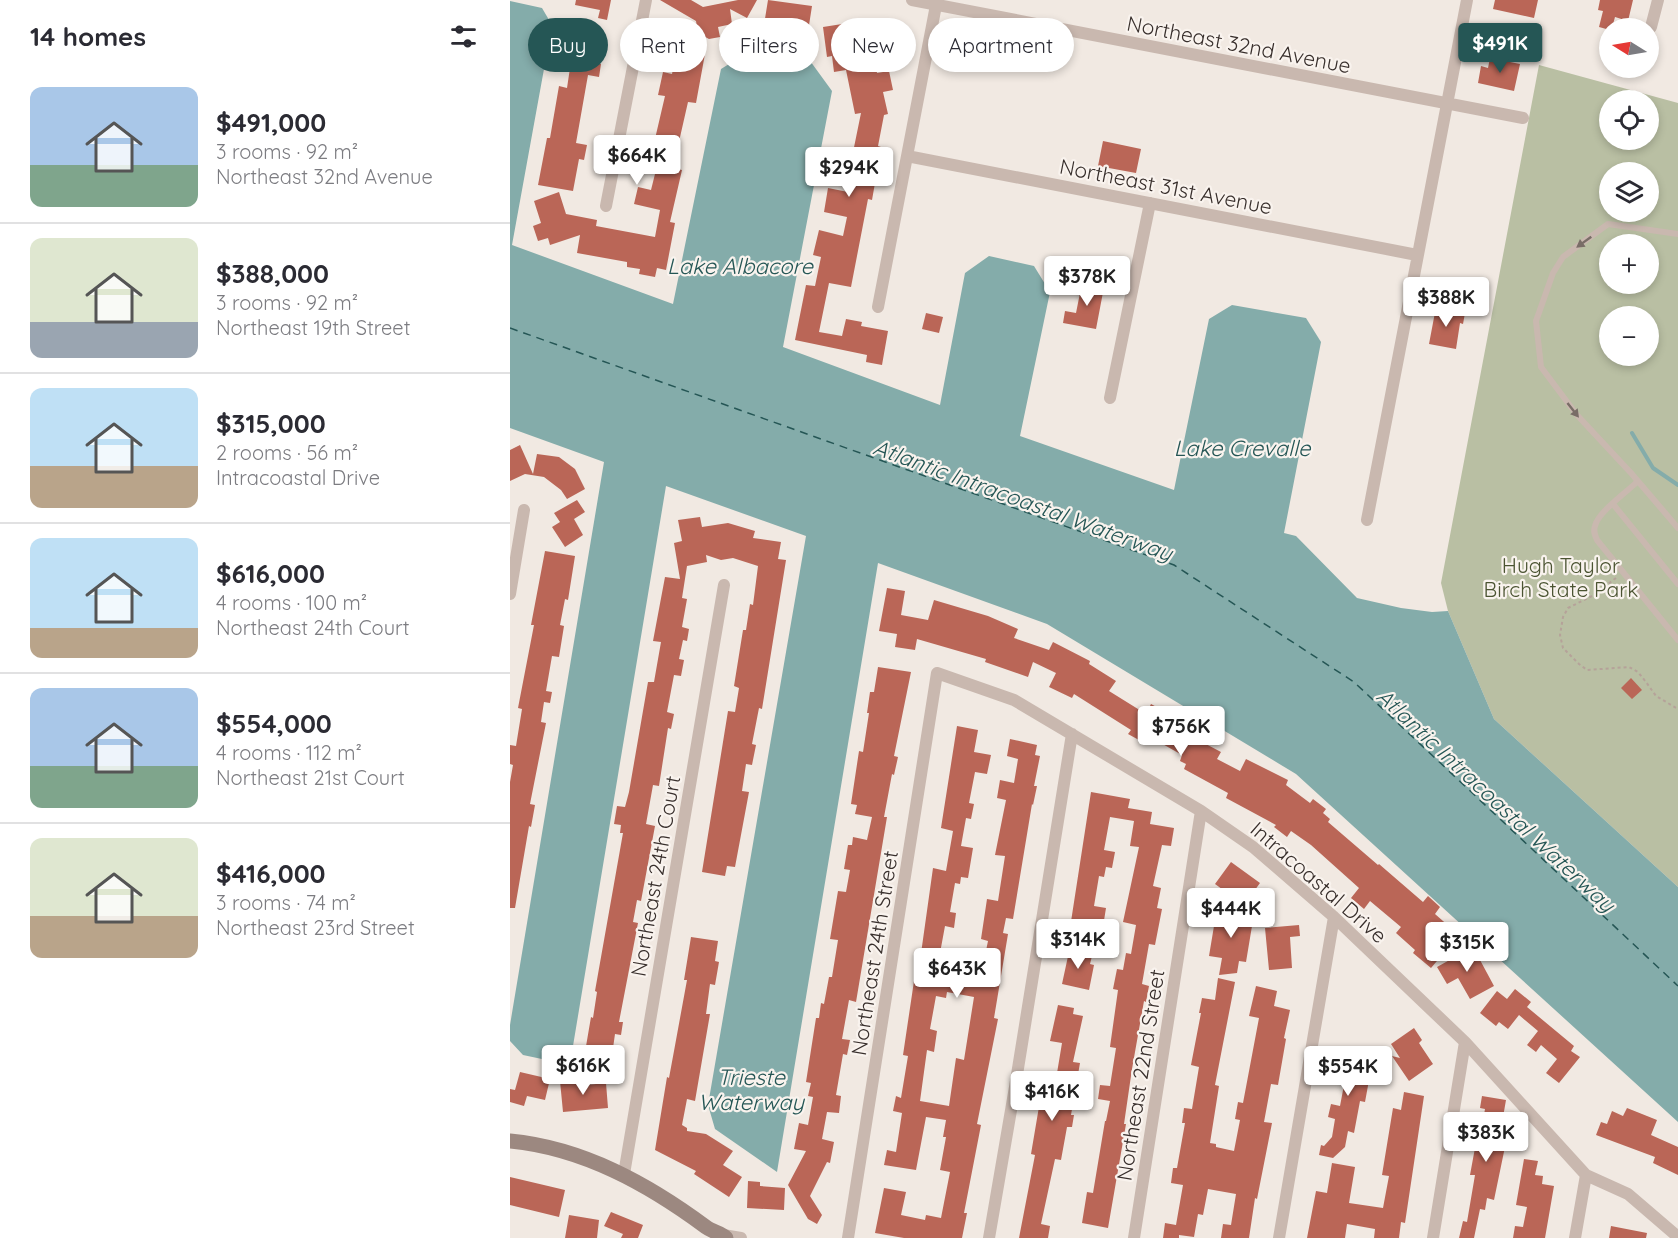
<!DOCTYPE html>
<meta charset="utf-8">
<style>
:root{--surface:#fff;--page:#f7f7f7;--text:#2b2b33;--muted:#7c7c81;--line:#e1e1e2;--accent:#255655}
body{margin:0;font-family:Quicksand,sans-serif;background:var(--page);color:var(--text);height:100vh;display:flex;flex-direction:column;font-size:22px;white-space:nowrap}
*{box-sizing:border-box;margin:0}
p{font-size:20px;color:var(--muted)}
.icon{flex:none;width:33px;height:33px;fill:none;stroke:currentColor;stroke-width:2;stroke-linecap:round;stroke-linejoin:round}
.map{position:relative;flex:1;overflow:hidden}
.sheet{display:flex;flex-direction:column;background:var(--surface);width:510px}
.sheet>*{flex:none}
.banner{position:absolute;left:18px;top:18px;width:570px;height:54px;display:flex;gap:12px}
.needle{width:39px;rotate:281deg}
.controls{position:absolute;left:1089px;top:18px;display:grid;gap:12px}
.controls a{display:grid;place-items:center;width:60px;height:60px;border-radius:50%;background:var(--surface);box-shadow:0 3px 9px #0003;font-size:30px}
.price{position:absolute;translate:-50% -51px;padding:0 14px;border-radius:6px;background:#fff;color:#222;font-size:20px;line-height:39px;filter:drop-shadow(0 2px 3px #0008)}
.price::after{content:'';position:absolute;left:50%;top:36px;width:18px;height:14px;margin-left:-9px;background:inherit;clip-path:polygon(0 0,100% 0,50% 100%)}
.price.on{background:var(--accent);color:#fff}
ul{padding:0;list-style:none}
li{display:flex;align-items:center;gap:18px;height:150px;padding:0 30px}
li+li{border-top:2px solid var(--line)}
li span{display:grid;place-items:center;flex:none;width:168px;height:120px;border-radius:12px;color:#555}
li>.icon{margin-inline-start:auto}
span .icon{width:72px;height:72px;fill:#fffc;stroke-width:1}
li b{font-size:26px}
h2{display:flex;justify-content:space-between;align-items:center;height:72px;padding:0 30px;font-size:26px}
.chip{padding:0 21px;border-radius:27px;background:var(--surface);box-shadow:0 3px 9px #0003;font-size:21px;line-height:54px}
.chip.on{background:var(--accent);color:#fff}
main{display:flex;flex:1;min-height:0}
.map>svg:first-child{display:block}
.green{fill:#b9bfa3;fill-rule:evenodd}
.water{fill:#84acaa}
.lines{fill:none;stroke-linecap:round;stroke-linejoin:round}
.stream{stroke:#84acaa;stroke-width:4}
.ferry{stroke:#255655;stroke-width:1.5;stroke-dasharray:8 6;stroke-linecap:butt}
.building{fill:#ba6657;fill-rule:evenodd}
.path{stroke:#b5a299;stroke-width:2;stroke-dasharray:3 3;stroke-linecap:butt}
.lane{stroke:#c9b8af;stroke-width:6}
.street{stroke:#c9b8af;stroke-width:12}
.secondary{stroke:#9c8880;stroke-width:15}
.oneway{fill:#796d67}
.labels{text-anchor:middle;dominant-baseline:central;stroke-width:4.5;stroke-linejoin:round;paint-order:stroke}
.street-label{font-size:21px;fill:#382f2c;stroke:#f9f3ee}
.park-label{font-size:21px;fill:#4b5432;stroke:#f9f3ee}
.water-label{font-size:22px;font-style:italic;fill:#255655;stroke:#f9f3ee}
</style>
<main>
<section class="sheet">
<h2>14 homes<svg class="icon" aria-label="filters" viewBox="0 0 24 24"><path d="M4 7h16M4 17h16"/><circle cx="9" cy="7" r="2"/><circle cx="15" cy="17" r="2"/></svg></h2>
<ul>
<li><span style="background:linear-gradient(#a9c7e8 65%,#7fa58c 0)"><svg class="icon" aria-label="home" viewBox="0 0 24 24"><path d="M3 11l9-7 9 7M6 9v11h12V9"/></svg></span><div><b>$491,000</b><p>3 rooms · 92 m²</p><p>Northeast 32nd Avenue</p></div></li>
<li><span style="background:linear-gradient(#dfe7d0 70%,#9aa5b1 0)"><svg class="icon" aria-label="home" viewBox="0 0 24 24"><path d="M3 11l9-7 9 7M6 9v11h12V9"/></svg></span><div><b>$388,000</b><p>3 rooms · 92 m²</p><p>Northeast 19th Street</p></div></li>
<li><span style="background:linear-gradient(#bfe0f5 65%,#b9a48a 0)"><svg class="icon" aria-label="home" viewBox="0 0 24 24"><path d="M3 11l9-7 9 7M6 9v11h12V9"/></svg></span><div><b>$315,000</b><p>2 rooms · 56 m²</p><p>Intracoastal Drive</p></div></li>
<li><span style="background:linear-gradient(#bfe0f5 75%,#b9a48a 0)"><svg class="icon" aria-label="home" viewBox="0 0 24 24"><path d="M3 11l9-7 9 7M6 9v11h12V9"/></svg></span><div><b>$616,000</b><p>4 rooms · 100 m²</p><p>Northeast 24th Court</p></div></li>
<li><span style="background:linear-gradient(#a9c7e8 65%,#7fa58c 0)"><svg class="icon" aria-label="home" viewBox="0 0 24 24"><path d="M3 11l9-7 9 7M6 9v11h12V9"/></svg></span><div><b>$554,000</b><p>4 rooms · 112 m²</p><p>Northeast 21st Court</p></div></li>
<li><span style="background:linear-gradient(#dfe7d0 65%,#b9a48a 0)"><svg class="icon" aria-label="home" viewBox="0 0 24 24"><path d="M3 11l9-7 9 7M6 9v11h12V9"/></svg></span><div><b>$416,000</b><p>3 rooms · 74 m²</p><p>Northeast 23rd Street</p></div></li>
</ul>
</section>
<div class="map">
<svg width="1168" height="1238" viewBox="0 0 1168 1238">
<rect width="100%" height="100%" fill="#f1e9e2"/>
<path class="green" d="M1029,65L1168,103V887L984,719L938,611L931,583ZM1100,100H1138V140H1100ZM1100,172H1138V212H1100ZM1100,244H1138V284H1100ZM1100,316H1138V356H1100Z"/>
<path class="water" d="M0,1L32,8L42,25L2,245L163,304L211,69L245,48L298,58L322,91L273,347L430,405L455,273L479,256L524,266L540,292L510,436L664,490L699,319L722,305L796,318L811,342L774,533L786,536L847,598L891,608L922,612L938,611L984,719L1168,887V1122L786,774L537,624L368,563L267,1172L205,1129L198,1105L296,536L156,486L62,1052L46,1062L13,1055L0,1041V1025L94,462L0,428Z"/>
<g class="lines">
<path class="stream" d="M1122,433L1143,468L1168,485"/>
<path class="ferry" d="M0,328L664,565L844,682L1168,986"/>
</g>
<path class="building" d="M66,0H101L97,20L88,18L90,10L65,5Z
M150,0H181L193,7L228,0H247L237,18L220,9L222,24L208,27L210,37L199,39L188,33L186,21Z
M258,0L302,6L297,38L253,31Z
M985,0H1028L1024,18L983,9Z
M1090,0H1123L1118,21L1105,17L1102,28L1100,30L1089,27L1093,11L1088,10Z
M345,22L349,48L363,45L367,73L379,71L383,90L373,92L378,114L374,115L368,146L371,147L368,164L362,163L358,182L365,183L362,200L358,199L341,287L319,283L309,332L332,336L336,319L352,322L351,326L378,331L372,365L356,362L357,355L285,340L296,285L305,286L311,257L303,255L309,230L333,236L337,217L314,212L318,188L338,192L343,162H341L351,113L345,114L336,70L324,72L322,56L317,57L313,27Z
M66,28L83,31L80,50L87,51L85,63L91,64L89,77L78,75L66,143L77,145L74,160L69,159L63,191L28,185L37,138H40L49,86L57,88Z
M167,49L195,54L186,103L178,102L163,168L172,170L160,222L165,223L156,270L147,268L145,277L129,274L130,269L117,267V262L67,253L70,235L40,245L38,238L28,241L23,226L31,223L24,201L49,192L56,214L87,220L86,226L145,237L150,210L124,204L128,187L141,190L149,158L141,156L155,96L148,95L153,72L162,74Z
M980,58L1010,64L1004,91L968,83L971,66L978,68Z
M593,141L631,149L626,173L588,166Z
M572,283L594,287L586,329L553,323L555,311L566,313Z
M926,307L955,313L953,324L950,323L946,349L919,344Z
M416,313L433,317L429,333L412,329Z
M10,445L23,474L27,454L49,457L65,469L75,489L57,499L51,490L34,477L15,474L0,481V450Z
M67,500L75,512L64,519L73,535L55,547L42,527L50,522L44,513Z
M190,517L192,527L218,523L245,531L243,538L271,542L268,559L276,560L252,709L249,708L242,744L246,745L242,765L236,764L232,791L239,792L225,867L217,866L215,876L192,872L218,711L225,712L229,688L224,686L233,630H236L240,604L243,605L248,566L223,558L211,560L196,555L197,562L177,566L172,598L177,599L172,627L179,629L177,641L173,640L169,659L174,660L171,676L164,675L157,712L164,714L161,729L158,728L149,786L143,785L136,824L145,826L131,901L127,900L123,922L128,923L109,1022H113L111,1035L105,1034L101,1062L74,1058L81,1017L83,1018L87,992L85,991L113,833H110L111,825L104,824L107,806L115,807L119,792L138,682H144L151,642L143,641L155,577L170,579L164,543L172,541L168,520Z
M35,551L65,556L58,600L55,599L50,625L54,626L49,657L42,656L36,691L42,692L40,703L34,702L31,722L36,723L20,804L25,805L21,827L19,826L5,908H0V782L3,765L0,764V745L6,746L12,709L8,708L24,625H21Z
M377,588L395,591L391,615L418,620L424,600L478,616L508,629L504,638L539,650L543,642L580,661L579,664L606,681L599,691L636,714L641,704L678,724L673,732L711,752L707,759L730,771L736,759L778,780L776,785L800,803L803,799L816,809L813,813L820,819L818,822L868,865L869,864L913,902L918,896L930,907L925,914L949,935L921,968L903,953L905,950L886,933L891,927L860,901L854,909L841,898L849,888L801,845L781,831L777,837L764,827L766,825L716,798L718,793L674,769L676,764L670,761L672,755L642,738L638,745L618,734L621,730L564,694L562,698L539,687L546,673L523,662L518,677L475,662L476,659L407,639L405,650L385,647L387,634L369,631Z
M368,667L401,672L384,756L388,757L384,775L382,774L374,817H377L346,1002L339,1000L332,1039L340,1040L337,1055L333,1054L326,1095L331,1096L329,1113L317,1112L312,1139L324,1142L320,1163L317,1162L300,1196L312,1215L307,1224L298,1219L278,1185L296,1151L284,1149L289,1123L298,1125L303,1097L298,1096L301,1083L296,1082L306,1018H309L311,1003L314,1004L319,977H322L328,940L320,939L328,891L336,892L340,870L334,869L338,845H342L343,837L357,840L362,817L345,814L347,805L341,804L349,751L353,752L359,713H357L360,692H364Z
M1121,678L1132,690L1122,699L1111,688Z
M447,726L468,730L464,752L481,755L477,774L465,772L459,803L464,804L461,819L456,818L451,846L463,848L458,878L451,877L450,884L445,883L440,912L446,913L444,928L435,926L430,953L443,955L439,975L470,980L478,941L471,939L477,899L488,901L495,856L485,855L496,800L487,798L490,780L504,783L508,759L497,756L500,739L527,745L525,755L530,756L524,786H527L523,805L522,804L503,919L496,918L493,933L498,934L484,1018L488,1019L467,1124L471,1125L454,1213H457L452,1238H394L365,1233L374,1188L396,1192L391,1215L415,1220L416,1215L431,1218L440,1172L430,1170L436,1137H433L436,1120L416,1117L406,1170L374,1165L377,1150L386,1152L392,1113L383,1111L386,1096L391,1098L398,1056L393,1055L404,981L407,982L423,868L436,871L443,831L431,828ZM437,992L464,997L454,1060L446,1058L439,1106L410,1101L417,1050L424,1052L427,1031L420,1029L426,996L436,998Z
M581,792L620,799L618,808L642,812L640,824L664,828L661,846L652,845L643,886L651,888L647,908L652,909L645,945L639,944L632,984L639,986L636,1002L634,1001L622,1069L614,1124H616L598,1228L572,1223L577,1192L583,1193L595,1121H596L600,1101L588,1099L590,1085L600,1086L606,1048L600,1047L608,990L603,989L607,969L613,970L616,953L621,954L626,925L613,922L629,847L620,846L624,821L600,817L594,850L605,852L602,868L596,867L594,877L589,876L584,906L596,908L592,933L560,928Z
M721,862L750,883L734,905L705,884Z
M707,908L744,914L736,962L729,961L727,973L709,975L712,958L699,956Z
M789,925L790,936L780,937L782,968L759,970L755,928Z
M181,937L208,941L205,961L209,962L205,985L200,984L196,1014H200L185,1101L177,1099L172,1125L177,1128V1131L196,1134L223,1151L213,1165L232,1177L219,1197L184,1174L186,1171L145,1150L157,1077L159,1078L164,1051L177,980H174Z
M560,947L572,950L571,954L582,956L580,964L584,965L579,990L552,984Z
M963,947L984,986L960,999L948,978L937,984L927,967Z
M708,978L725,982L705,1085L709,1086L700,1143L706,1144V1147L724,1151L730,1120L725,1119L728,1102L733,1103L749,1018L739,1016L746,986L767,991L764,1006L780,1010L774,1038L776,1039L768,1085L761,1084L754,1122L762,1123L747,1199L745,1198L739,1238H711L713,1224L721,1225L726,1194L698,1189L693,1215L688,1214L684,1237L669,1235V1238H653L655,1223L666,1225L673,1185L661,1183L663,1168H667L675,1123H672L674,1108L682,1109L689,1067L681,1065L691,1013H689L692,998L705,1000Z
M1005,989L1021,1002L1017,1007L1064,1046L1061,1051L1070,1057L1049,1083L1036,1073L1047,1059L1031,1045L1026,1052L1017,1045L1028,1031L1009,1015L998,1029L989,1022L986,1026L970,1013L987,991L997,999Z
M548,1005L564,1008L563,1014L573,1016L563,1062L570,1063L561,1115H564L562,1127H557L551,1160L545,1159L531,1224L540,1226L538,1238H509L525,1155L521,1154L533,1083L545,1085L552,1043L540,1041Z
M904,1028L912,1040L909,1043L923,1064L899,1081L882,1056L890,1058L881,1044Z
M831,1047L864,1053L855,1102L850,1101L844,1133L838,1131L835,1147L823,1158L809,1155L811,1145L814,1146L822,1137L825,1119L818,1117L821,1104L830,1106L834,1085L824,1084Z
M10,1072L40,1079L35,1100L17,1096L14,1106L0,1102V1089L5,1090Z
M76,1079V1085L96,1083L98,1108L53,1112L50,1081Z
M894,1092L914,1096L895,1223L891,1222L889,1238H864L865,1229L837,1224L835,1238H797L806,1191L817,1193L822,1163L845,1167L839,1203L873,1208L879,1176L872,1175L883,1108L891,1110Z
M972,1096L996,1100L989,1140L996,1142L984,1200L977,1198L975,1210L970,1209L964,1238H949L953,1221L957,1222L965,1175H960L967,1137L970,1138L975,1109L970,1108Z
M1117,1108L1147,1120L1141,1135L1168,1147V1175L1143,1163L1145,1157L1086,1135L1091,1122L1097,1124L1102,1111L1113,1116Z
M1014,1159L1028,1161L1025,1175L1033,1176L1032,1184L1044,1186L1035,1238H1003L1005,1226L1013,1227L1017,1207L1006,1205Z
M0,1177L55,1190L49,1217L0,1205Z
M238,1181L250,1182V1186L275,1188L274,1210L237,1208Z
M101,1212L133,1225L128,1238H111L113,1234L94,1226Z
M59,1215L89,1220L87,1238H55Z
M1101,1226L1137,1233L1136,1238H1099Z"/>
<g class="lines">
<path class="path" d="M1106,578L1082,596L1058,608L1053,617L1050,635L1053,648L1069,664L1077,670L1119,667L1128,672L1136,682L1146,696L1168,709"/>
<path class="lane" d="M1168,234L1098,224L1053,257L1043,273L1026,321L1031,367L1067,415L1121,473L1168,528
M1128,481C1117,492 1088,512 1085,526C1083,532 1085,535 1087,540L1168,640
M1103,504L1168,584"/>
<path class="street" d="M402,0L1013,118
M1141,27L1148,0
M397,156L907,255
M96,206L136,0
M368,307L427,0
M600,398L640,203
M857,520L957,0
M0,594L14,510
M114,1174L214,585
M213,1235L231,1238
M338,1238L427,673L504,700L691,811L743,847L824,917L955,1042L1076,1175L1118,1194L1168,1237
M479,1238L505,1087L562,734
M624,1238L691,811
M769,1238L824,917
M923,1238L955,1042
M1065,1238L1076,1175"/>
<path class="secondary" d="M0,1141C73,1148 138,1184 196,1227C203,1232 211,1233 216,1238"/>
</g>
<defs><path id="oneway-solid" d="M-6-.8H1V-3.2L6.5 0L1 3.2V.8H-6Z" transform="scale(1.5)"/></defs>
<g class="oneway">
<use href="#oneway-solid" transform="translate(1074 242) rotate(144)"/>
<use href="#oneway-solid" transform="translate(1063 410) rotate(52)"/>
</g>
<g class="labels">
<g class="street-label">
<text transform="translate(729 44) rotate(11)">Northeast 32nd Avenue</text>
<text transform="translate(656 186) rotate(11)">Northeast 31st Avenue</text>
<text transform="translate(145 876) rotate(-80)">Northeast 24th Court</text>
<text transform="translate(809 882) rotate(41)">Intracoastal Drive</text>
<text transform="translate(364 953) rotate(-81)">Northeast 24th Street</text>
<text transform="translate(630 1075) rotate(-81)">Northeast 22nd Street</text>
</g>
<g class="park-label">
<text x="1051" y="565">Hugh Taylor<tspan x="1051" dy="24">Birch State Park</tspan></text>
</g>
<g class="water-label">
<text x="230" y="266">Lake Albacore</text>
<text x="732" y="448">Lake Crevalle</text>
<text transform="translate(513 500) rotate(20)">Atlantic Intracoastal Waterway</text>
<text transform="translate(986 800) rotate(43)">Atlantic Intracoastal Waterway</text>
<text x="241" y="1077">Trieste<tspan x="241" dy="25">Waterway</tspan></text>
</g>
</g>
</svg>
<div class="controls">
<a><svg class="needle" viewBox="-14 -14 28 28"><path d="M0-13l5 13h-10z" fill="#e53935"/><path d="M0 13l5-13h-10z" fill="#7c7c81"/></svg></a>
<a><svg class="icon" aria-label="locate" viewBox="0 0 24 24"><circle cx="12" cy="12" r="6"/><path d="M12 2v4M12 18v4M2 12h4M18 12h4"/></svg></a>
<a><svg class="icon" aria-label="layers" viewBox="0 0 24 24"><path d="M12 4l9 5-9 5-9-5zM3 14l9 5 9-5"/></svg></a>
<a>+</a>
<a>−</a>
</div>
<b class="price on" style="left:990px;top:74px">$491K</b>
<b class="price" style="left:127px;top:186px">$664K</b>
<b class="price" style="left:339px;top:198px">$294K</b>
<b class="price" style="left:577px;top:307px">$378K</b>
<b class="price" style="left:936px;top:328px">$388K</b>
<b class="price" style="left:671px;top:757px">$756K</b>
<b class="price" style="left:721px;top:939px">$444K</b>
<b class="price" style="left:568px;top:970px">$314K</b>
<b class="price" style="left:957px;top:973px">$315K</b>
<b class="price" style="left:447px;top:999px">$643K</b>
<b class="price" style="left:73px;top:1096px">$616K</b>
<b class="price" style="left:838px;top:1097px">$554K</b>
<b class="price" style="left:542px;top:1122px">$416K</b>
<b class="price" style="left:976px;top:1163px">$383K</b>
<div class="banner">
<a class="chip on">Buy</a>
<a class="chip">Rent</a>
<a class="chip">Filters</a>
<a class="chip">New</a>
<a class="chip">Apartment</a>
</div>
</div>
</main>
